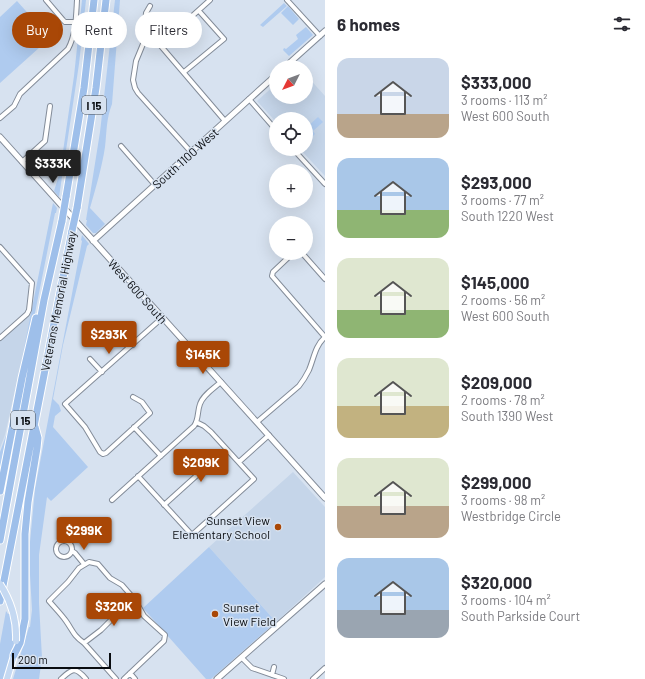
<!DOCTYPE html>
<meta charset="utf-8">
<style>
:root{--surface:#fff;--page:#f2f2f3;--text:#2b2b33;--muted:#7c7c81;--accent:#a94706}
body{margin:0;font-family:Barlow,sans-serif;background:var(--page);color:var(--text);height:100vh;display:flex;flex-direction:column;font-size:15px;white-space:nowrap}
*{box-sizing:border-box;margin:0}
p{font-size:13px;color:var(--muted)}
.icon{flex:none;width:22px;height:22px;fill:none;stroke:currentColor;stroke-width:2;stroke-linecap:round;stroke-linejoin:round}
.map{position:relative;flex:1;overflow:hidden}
.drawer{display:flex;flex-direction:column;background:var(--surface);width:320px}
.drawer>*{flex:none}
.top-card{position:absolute;left:12px;top:12px;width:253px;height:36px;display:flex;gap:8px}
.needle{width:26px;rotate:228deg}
.buttons{position:absolute;left:269px;top:60px;display:grid;gap:8px}
.buttons a{display:grid;place-items:center;width:44px;height:44px;border-radius:50%;background:var(--surface);box-shadow:0 4px 16px #0002;font-size:20px}
.scale{position:absolute;left:12px;bottom:10px;width:99px;box-sizing:border-box;padding-left:4px;border:2px solid #090c10;border-top:0;font-size:11px;line-height:14px;white-space:nowrap;color:#090c10;-webkit-text-stroke:3px #d7e2f0;paint-order:stroke}
.price{position:absolute;translate:-50% -34px;padding:0 9px;border-radius:4px;background:var(--accent);color:#fff;font-size:13px;line-height:26px;filter:drop-shadow(0 1px 2px #0008)}
.price::after{content:'';position:absolute;left:50%;top:24px;width:12px;height:9px;margin-left:-6px;background:inherit;clip-path:polygon(0 0,100% 0,50% 100%)}
.price.selected{background:#222;color:#fff}
ul{padding:0;list-style:none}
li{display:flex;align-items:center;gap:12px;height:100px;padding:0 12px}
li span{display:grid;place-items:center;flex:none;width:112px;height:80px;border-radius:12px;color:#555}
li>.icon{margin-inline-start:auto}
span .icon{width:48px;height:48px;fill:#fffc;stroke-width:1}
li b{font-size:17px}
h2{display:flex;justify-content:space-between;align-items:center;height:48px;padding:0 12px;font-size:17px}
.chip{padding:0 14px;border-radius:18px;background:var(--surface);box-shadow:0 4px 16px #0002;font-size:14px;line-height:36px}
.chip.selected{background:var(--accent);color:#fff}
main{display:flex;flex:1;min-height:0}
.map>svg:first-child{display:block}
.built{fill:#c5d5e9}
.green{fill:#afcbef}
.lines{fill:none;stroke-linecap:round;stroke-linejoin:round}
.minor-casing{stroke:#838c99;stroke-width:6}
.tertiary-casing{stroke:#838c99;stroke-width:7}
.primary-casing{stroke:#fff;stroke-width:8}
.motorway-casing{stroke:#fff;stroke-width:9}
.minor{stroke:#fff;stroke-width:4}
.tertiary{stroke:#fff;stroke-width:5}
.primary{stroke:#c5d9f2;stroke-width:6}
.motorway{stroke:#9ebfea;stroke-width:7}
.primary-bridge-casing{stroke:#fff;stroke-width:8;stroke-linecap:butt}
.motorway-bridge-casing{stroke:#fff;stroke-width:9;stroke-linecap:butt}
.primary-bridge{stroke:#c5d9f2;stroke-width:6}
.motorway-bridge{stroke:#9ebfea;stroke-width:7}
.poi-dot{fill:#a94706;stroke:#d7e2f0;stroke-width:1.5}
.labels{text-anchor:middle;dominant-baseline:central;stroke-width:3;stroke-linejoin:round;paint-order:stroke}
.shield{fill:#d7e2f0;stroke:#474c53;stroke-width:1}
.shield-label{font-size:11px;font-weight:bold;fill:#090c10}
.street-label{font-size:12px;fill:#090c10;stroke:#d7e2f0}
.poi-label{font-size:12px;fill:#090c10;stroke:#d7e2f0;text-anchor:end}
</style>
<main>
<div class="map">
<svg width="325" height="679" viewBox="0 0 325 679">
<rect width="100%" height="100%" fill="#d7e2f0"/>
<path class="built" d="M306,75L325,96V176L300,149H306V119H276V122L257,101L276,84V97H306Z
M27,314H32L5,435L0,448V333L2,336Z
M293,472L325,507V577L276,622L209,547Z"/>
<path class="green" d="M82,0H86L79,64L59,197L54,191L60,172L74,76Z
M115,0H120L112,104C106,120 107,130 105,147C102,167 96,187 90,208L105,224L96,233H93L86,225L87,220H86L100,132Z
M17,1L50,38L0,83V17Z
M284,3L287,6L263,27L260,25Z
M288,6L299,19L293,25L281,13Z
M306,27L313,35L289,56L283,50L284,48L286,49L298,39L296,35Z
M318,117L323,122L313,131L315,134L313,136L306,128Z
M53,203L57,208L56,213H55L33,323L0,467V452L7,433Z
M82,235L89,244L87,246L63,345L53,399L59,405L61,411L55,416L53,427L88,467L51,501L47,497L39,555V603L42,658L39,679H13L29,627H30L32,610L30,575V542L35,489L82,241L81,240Z
M209,547L276,622L211,679H206L143,608Z
M6,611L8,614L11,613L12,617L14,643L5,679H0V644Z"/>
<g class="lines">
<g class="minor-casing">
<path id="minor" d="M46,0L63,20L65,22H75
M287,0L320,36
M150,6L146,13L143,44L136,61L133,80L135,88L138,93L191,152
M144,35L151,37L160,45L225,121
M160,45L210,0
M184,72L224,39L199,11
M249,99L276,130
M0,118L14,106L20,94L68,49C76,34 76,17 77,0
M121,146L155,185
M293,149L325,184
M22,162L45,141L50,106
M0,247L32,283L29,310L27,314L0,338
M293,253L273,272L272,276L325,337
M302,253L325,279
M120,330L133,345
M90,359L102,372
M133,397L142,402L150,413L106,453L103,454L100,452L85,427L65,404L162,318
M257,422L299,386C303,381 306,376 309,370C314,358 315,346 325,337
M134,427L161,456
M239,462L269,435
M138,476L192,535L254,479L211,432L204,426L196,422
M112,500L194,426C199,419 197,412 200,404C203,395 214,388 221,382
M164,505L226,449
M56 549a8 8 0 1 1 16 0a8 8 0 1 1-16 0Z
M72,551L75,553L84,564
M84,643L101,630L110,621L135,600
M242,658L252,668L284,679
M130,673L135,679
M272,675L274,667
M61,679C72,669 75,666 86,679
M116,679L84,643C73,635 73,631 66,621C61,614 55,608 49,601L68,582L79,568L89,562L98,564L110,578L122,585L135,600L144,616L165,635L164,641L124,679
M313,679L325,668"/>
</g>
<g class="tertiary-casing">
<path id="tertiary" d="M285,67L325,31
M0,137L325,498
M93,241L276,75
M217,679L325,584"/>
</g>
<g class="primary-casing">
<path id="primary" d="M7,679L15,652"/>
</g>
<g class="motorway-casing">
<path id="motorway" d="M66,197L84,88L94,0
M77,208L96,88L106,0
M0,491L22,378L36,318
M0,540L44,300L62,221
M0,601L72,231
M14,655L20,643L25,619V534L28,502L37,448L38,438L35,427"/>
</g>
<use href="#minor" class="minor"/>
<use href="#tertiary" class="tertiary"/>
<use href="#primary" class="primary"/>
<use href="#motorway" class="motorway"/>
<g class="primary-bridge-casing">
<path id="primary-bridge" d="M0,584C11,601 17,619 16,641"/>
</g>
<g class="motorway-bridge-casing">
<path id="motorway-bridge" d="M62,221L66,197
M72,231L77,208"/>
</g>
<use href="#primary-bridge" class="primary-bridge"/>
<use href="#motorway-bridge" class="motorway-bridge"/>
</g>
<g class="poi-dot">
<circle cx="278" cy="527" r="4"/>
<circle cx="215" cy="614" r="4"/>
</g>
<g class="labels">
<g class="shield">
<rect x="82" y="96" width="24" height="18" rx="3"/>
<rect x="11" y="411" width="24" height="18" rx="3"/>
</g>
<g class="shield-label">
<text x="94" y="105">I 15</text>
<text x="23" y="420">I 15</text>
</g>
<g class="street-label">
<text transform="translate(185 158) rotate(-42)">South 1100 West</text>
<text transform="translate(138 291) rotate(48)">West 600 South</text>
<text transform="translate(58 301) rotate(-79)">Veterans Memorial Highway</text>
</g>
<g class="poi-label">
<text x="270" y="520">Sunset View<tspan x="270" dy="14">Elementary School</tspan></text>
<text x="223" y="607" text-anchor="start">Sunset<tspan x="223" dy="14">View Field</tspan></text>
</g>
</g>
</svg>
<div class="buttons">
<a><svg class="needle" viewBox="-14 -14 28 28"><path d="M0-13l5 13h-10z" fill="#e53935"/><path d="M0 13l5-13h-10z" fill="#7c7c81"/></svg></a>
<a><svg class="icon" aria-label="locate" viewBox="0 0 24 24"><circle cx="12" cy="12" r="6"/><path d="M12 2v4M12 18v4M2 12h4M18 12h4"/></svg></a>
<a>+</a>
<a>−</a>
</div>
<div class="scale">200 m</div>
<b class="price selected" style="left:53px;top:184px">$333K</b>
<b class="price" style="left:109px;top:355px">$293K</b>
<b class="price" style="left:203px;top:375px">$145K</b>
<b class="price" style="left:201px;top:483px">$209K</b>
<b class="price" style="left:84px;top:551px">$299K</b>
<b class="price" style="left:114px;top:627px">$320K</b>
<div class="top-card">
<a class="chip selected">Buy</a>
<a class="chip">Rent</a>
<a class="chip">Filters</a>
</div>
</div>
<section class="drawer">
<h2>6 homes<svg class="icon" aria-label="filters" viewBox="0 0 24 24"><path d="M4 7h16M4 17h16"/><circle cx="9" cy="7" r="2"/><circle cx="15" cy="17" r="2"/></svg></h2>
<ul>
<li><span style="background:linear-gradient(#c9d6e8 70%,#b9a48a 0)"><svg class="icon" aria-label="home" viewBox="0 0 24 24"><path d="M3 11l9-7 9 7M6 9v11h12V9"/></svg></span><div><b>$333,000</b><p>3 rooms · 113 m²</p><p>West 600 South</p></div></li>
<li><span style="background:linear-gradient(#a9c7e8 65%,#8fb573 0)"><svg class="icon" aria-label="home" viewBox="0 0 24 24"><path d="M3 11l9-7 9 7M6 9v11h12V9"/></svg></span><div><b>$293,000</b><p>3 rooms · 77 m²</p><p>South 1220 West</p></div></li>
<li><span style="background:linear-gradient(#dfe7d0 65%,#8fb573 0)"><svg class="icon" aria-label="home" viewBox="0 0 24 24"><path d="M3 11l9-7 9 7M6 9v11h12V9"/></svg></span><div><b>$145,000</b><p>2 rooms · 56 m²</p><p>West 600 South</p></div></li>
<li><span style="background:linear-gradient(#dfe7d0 60%,#c2b280 0)"><svg class="icon" aria-label="home" viewBox="0 0 24 24"><path d="M3 11l9-7 9 7M6 9v11h12V9"/></svg></span><div><b>$209,000</b><p>2 rooms · 78 m²</p><p>South 1390 West</p></div></li>
<li><span style="background:linear-gradient(#dfe7d0 60%,#b9a48a 0)"><svg class="icon" aria-label="home" viewBox="0 0 24 24"><path d="M3 11l9-7 9 7M6 9v11h12V9"/></svg></span><div><b>$299,000</b><p>3 rooms · 98 m²</p><p>Westbridge Circle</p></div></li>
<li><span style="background:linear-gradient(#a9c7e8 65%,#9aa5b1 0)"><svg class="icon" aria-label="home" viewBox="0 0 24 24"><path d="M3 11l9-7 9 7M6 9v11h12V9"/></svg></span><div><b>$320,000</b><p>3 rooms · 104 m²</p><p>South Parkside Court</p></div></li>
</ul>
</section>
</main>
